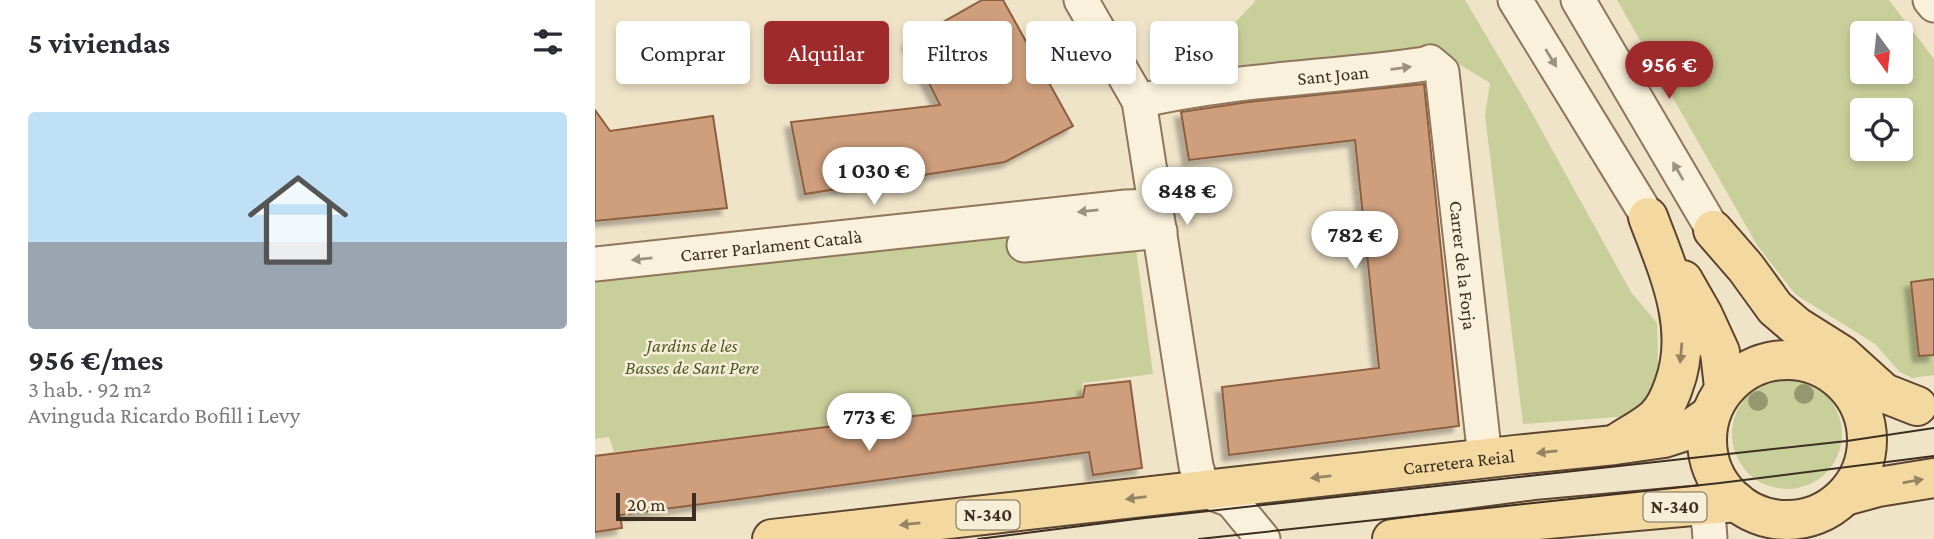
<!DOCTYPE html>
<html lang="es">
<meta charset="utf-8">
<style>
:root{--surface:#fff;--page:#f2f2f3;--text:#2b2b33;--muted:#7c7c81;--line:#e1e1e2;--accent:#9e2a2b}
body{margin:0;font-family:"Crimson Pro",serif;background:var(--page);color:var(--text);height:100vh;display:flex;flex-direction:column;font-size:26px;white-space:nowrap}
*{box-sizing:border-box;margin:0}
p{font-size:23px;color:var(--muted)}
.icon{flex:none;width:38px;height:38px;fill:none;stroke:currentColor;stroke-width:2;stroke-linecap:round;stroke-linejoin:round}
.map{position:relative;flex:1;overflow:hidden}
.panel{display:flex;flex-direction:column;background:var(--surface);width:595px}
.panel>*{flex:none}
.top-card{position:absolute;left:21px;top:21px;width:665px;height:63px;display:flex;gap:14px}
.needle{width:46px;rotate:165deg}
.controls{position:absolute;left:1255px;top:21px;display:grid;gap:14px}
.controls a{display:grid;place-items:center;width:63px;height:63px;border-radius:7px;background:var(--surface);box-shadow:0 4px 10px #0003;font-size:35px}
.scale{position:absolute;left:21px;bottom:18px;width:80px;box-sizing:border-box;padding-left:7px;border:4px solid #3d2e20;border-top:0;font-size:19px;line-height:24px;white-space:nowrap;color:#3d2e20;-webkit-text-stroke:5px #f7eed8;paint-order:stroke}
.price{position:absolute;translate:-50% -60px;padding:0 16px;border-radius:24px;background:#fff;color:#222;font-size:23px;line-height:46px;filter:drop-shadow(0 2px 4px #0008)}
.price::after{content:'';position:absolute;left:50%;top:42px;width:21px;height:16px;margin-left:-10px;background:inherit;clip-path:polygon(0 0,100% 0,50% 100%)}
.price.current{background:var(--accent);color:#fff}
ul{padding:0;list-style:none}
li{display:grid;align-content:center;gap:14px;height:371px;padding:0 28px}
li+li{border-top:2px solid var(--line)}
li span{display:grid;place-items:center;height:217px;border-radius:7px;color:#555}
li>.icon{margin-inline-start:auto}
span .icon{width:126px;height:126px;fill:#fffc;stroke-width:1}
li b{font-size:30px}
h2{display:flex;justify-content:space-between;align-items:center;height:84px;padding:0 28px;font-size:30px}
.chip{padding:0 24px;border-radius:7px;background:var(--surface);box-shadow:0 4px 10px #0003;font-size:24px;line-height:63px}
.chip.current{background:var(--accent);color:#fff}
main{display:flex;flex:1;min-height:0}
.map>svg:first-child{display:block}
.green{fill:#c9cf9b;fill-rule:evenodd}
.building{fill:#cf9f7d;stroke:#8d5f41;stroke-width:2;filter:url(#shadow)}
.lines{fill:none;stroke-linecap:round;stroke-linejoin:round}
.minor-casing{stroke:#8d765c;stroke-width:37}
.major-casing{stroke:#5b4430;stroke-width:42}
.minor{stroke:#faf1dc;stroke-width:33}
.major{stroke:#f3d9a0;stroke-width:38}
.tram{stroke:#3d2e20;stroke-width:2}
.tree{fill:#96986f}
.oneway{fill:#9c907e}
.oneway2{fill:#988460}
.labels{text-anchor:middle;dominant-baseline:central;stroke-width:5;stroke-linejoin:round;paint-order:stroke}
.shield{fill:#f7eed8;stroke:#756857;stroke-width:2}
.shield-label{font-size:18px;font-weight:bold;fill:#3d2e20}
.street-label{font-size:19px;fill:#3d2e20;stroke:#f7eed8}
.park-label{font-size:19px;font-style:italic;fill:#4d5a26;stroke:#f7eed8}
</style>
<main>
<section class="panel">
<h2>5 viviendas<svg class="icon" aria-label="filters" viewBox="0 0 24 24"><path d="M4 7h16M4 17h16"/><circle cx="9" cy="7" r="2"/><circle cx="15" cy="17" r="2"/></svg></h2>
<ul>
<li><span style="background:linear-gradient(#bfe0f5 60%,#9aa5b1 0)"><svg class="icon" aria-label="home" viewBox="0 0 24 24"><path d="M3 11l9-7 9 7M6 9v11h12V9"/></svg></span><div><b>956 €/mes</b><p>3 hab. · 92 m²</p><p>Avinguda Ricardo Bofill i Levy</p></div></li>
</ul>
</section>
<div class="map">
<svg width="1339" height="539" viewBox="0 0 1339 539">
<defs>
<filter id="shadow"><feDropShadow dx="-6" dy="6" stdDeviation="2" flood-color="#0004"/></filter>
</defs>
<rect width="100%" height="100%" fill="#f0e4c8"/>
<path class="green" d="M660,0H870L932,104L1036,292L1062,323L1063,366L1058,392L1035,416L928,424L890,115L895,83L841,50L584,79L659,3Z
M1022,0H1294L1339,59V375L1317,378L1305,372L1280,344L1200,294L1162,245ZM1267,33H1306V72H1267ZM1267,110H1306V149H1267Z
M421,232L427,262L541,249L558,374L488,383L486,396L19,452L14,437L0,439V280L387,239Z
M1137 434a55 55 0 1 1 110 0a55 55 0 1 1-110 0Z"/>
<path class="building" d="M387,0H408L478,126L410,162L210,194L196,122L345,105L313,42Z
M829,84L864,426L634,455L627,387L784,368L760,140L594,160L586,112L653,102Z
M0,110L15,131L118,116L132,208L0,221Z
M1339,279V355L1324,356L1316,282Z
M535,381L547,468L498,475L494,452L25,515L27,528L0,532V456L319,416L488,397L490,386Z"/>
<g class="lines">
<g class="minor-casing">
<g id="minor">
<path d="M486,0L544,101L601,466L608,490L636,500L668,539"/>
<path d="M920,0L1053,217"/>
<path d="M983,0L1118,230"/>
<path d="M1335,0L1339,5"/>
<path id="s1" d="M544,101C638,79 735,78 830,64L835,62L847,72L890,458"/>
<path d="M429,245L565,231"/>
<path id="s2" d="M0,264L531,207L561,206"/>
<path d="M1108,506L1114,525L1115,539"/>
</g>
</g>
<g class="major-casing">
<g id="major">
<path d="M1118,230L1151,268L1180,308L1201,326L1247,355L1289,393L1322,406"/>
<path d="M1088,280L1108,315L1125,352L1129,387"/>
<circle cx="1192" cy="440" r="80"/>
<path d="M1024,442C1036,434 1050,427 1060,418C1069,410 1075,397 1079,385C1100,328 1073,270 1053,217"/>
<path d="M1250,496L1283,487L1339,478"/>
<path id="s3" d="M177,539L920,455L1020,445L1069,438L1094,430L1114,416"/>
<path d="M797,539L942,520L1142,502"/>
</g>
</g>
<use href="#minor" class="minor"/>
<use href="#major" class="major"/>
<path class="tram" d="M383,539L541,519L1252,441L1339,428
M604,539L1125,483L1339,456"/>
</g>
<g class="tree">
<circle cx="1209" cy="394" r="10"/>
<circle cx="1163" cy="401" r="10"/>
</g>
<defs><path id="oneway-solid" d="M-6-.8H1V-3.2L6.5 0L1 3.2V.8H-6Z" transform="scale(1.75)"/></defs>
<g class="oneway">
<use href="#oneway-solid" transform="translate(956 58) rotate(58)"/>
<use href="#oneway-solid" transform="translate(806 68) rotate(-7)"/>
<use href="#oneway-solid" transform="translate(1083 171) rotate(-120)"/>
<use href="#oneway-solid" transform="translate(493 211) rotate(174)"/>
<use href="#oneway-solid" transform="translate(47 259) rotate(174)"/>
</g>
<g class="oneway2">
<use href="#oneway-solid" transform="translate(1086 353) rotate(95)"/>
<use href="#oneway-solid" transform="translate(952 452) rotate(174)"/>
<use href="#oneway-solid" transform="translate(726 477) rotate(174)"/>
<use href="#oneway-solid" transform="translate(1318 481) rotate(-10)"/>
<use href="#oneway-solid" transform="translate(541 498) rotate(173)"/>
<use href="#oneway-solid" transform="translate(315 524) rotate(174)"/>
</g>
<g class="labels">
<g class="shield">
<rect x="1048.5" y="492.5" width="63" height="29" rx="5"/>
<rect x="361.5" y="500.5" width="63" height="29" rx="5"/>
</g>
<g class="shield-label">
<text x="1080" y="507">N-340</text>
<text x="393" y="515">N-340</text>
</g>
<g class="street-label">
<text stroke="none"><textPath href="#s1" startOffset="196">Sant Joan</textPath></text>
<text stroke="none"><textPath href="#s2" startOffset="177">Carrer Parlament Català</textPath></text>
<text stroke="none"><textPath href="#s1" startOffset="504">Carrer de la Forja</textPath></text>
<text stroke="none"><textPath href="#s3" startOffset="691">Carretera Reial</textPath></text>
</g>
<g class="park-label">
<text x="97" y="345">Jardins de les<tspan x="97" dy="22">Basses de Sant Pere</tspan></text>
</g>
</g>
</svg>
<div class="controls">
<a><svg class="needle" viewBox="-14 -14 28 28"><path d="M0-13l5 13h-10z" fill="#e53935"/><path d="M0 13l5-13h-10z" fill="#7c7c81"/></svg></a>
<a><svg class="icon" aria-label="locate" viewBox="0 0 24 24"><circle cx="12" cy="12" r="6"/><path d="M12 2v4M12 18v4M2 12h4M18 12h4"/></svg></a>
</div>
<div class="scale">20 m</div>
<b class="price current" style="left:1074px;top:101px">956 €</b>
<b class="price" style="left:279px;top:207px">1 030 €</b>
<b class="price" style="left:592px;top:227px">848 €</b>
<b class="price" style="left:760px;top:271px">782 €</b>
<b class="price" style="left:274px;top:453px">773 €</b>
<div class="top-card">
<a class="chip">Comprar</a>
<a class="chip current">Alquilar</a>
<a class="chip">Filtros</a>
<a class="chip">Nuevo</a>
<a class="chip">Piso</a>
</div>
</div>
</main>
